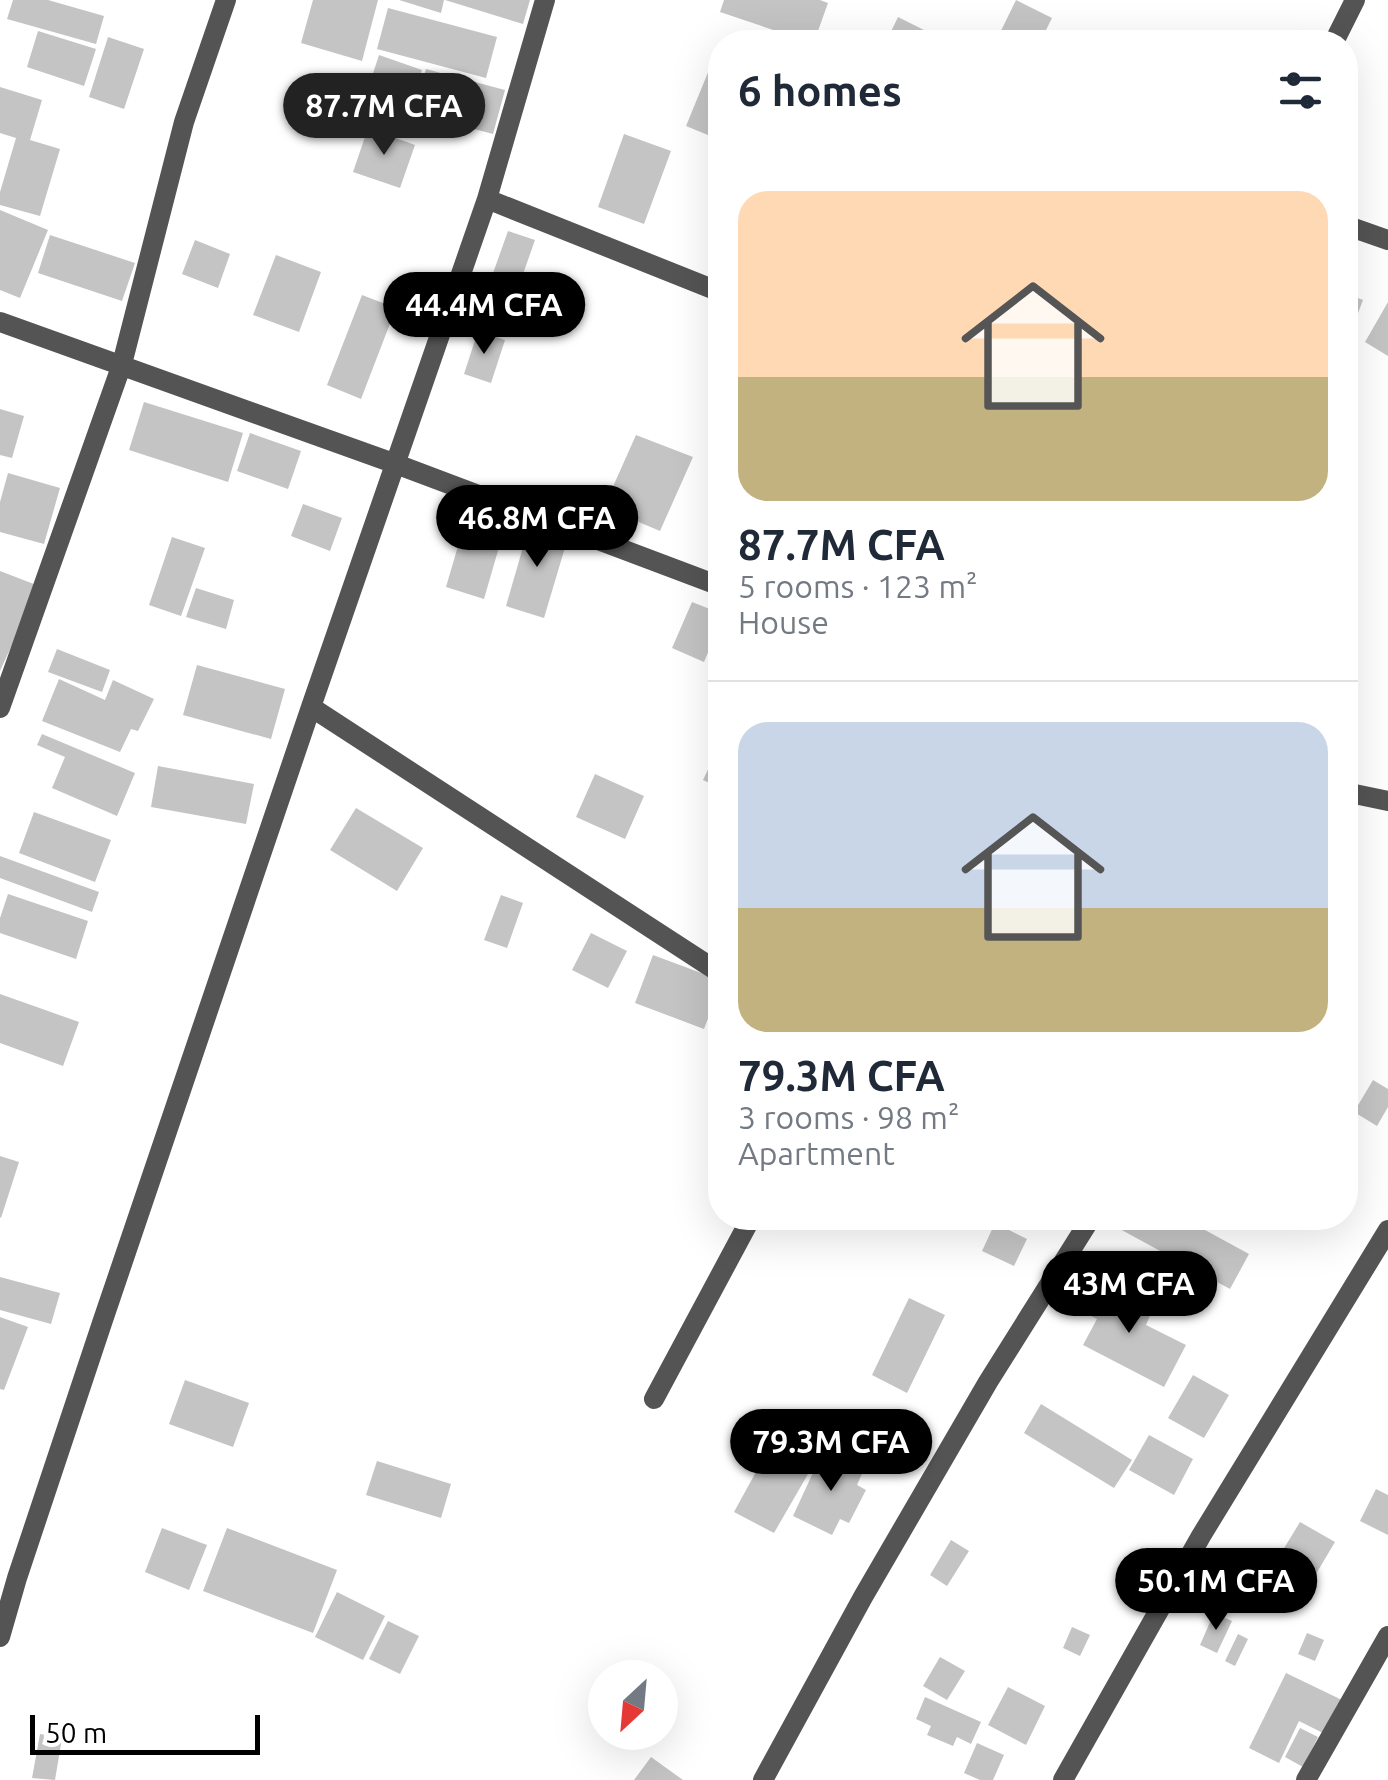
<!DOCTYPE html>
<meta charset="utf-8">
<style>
:root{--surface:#fff;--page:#f2f2f3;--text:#1f2937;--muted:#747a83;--line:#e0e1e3;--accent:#000}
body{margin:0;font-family:Ubuntu,sans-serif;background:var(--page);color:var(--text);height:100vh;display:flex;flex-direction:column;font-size:38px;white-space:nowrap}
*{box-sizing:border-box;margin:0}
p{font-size:32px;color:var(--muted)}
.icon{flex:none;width:55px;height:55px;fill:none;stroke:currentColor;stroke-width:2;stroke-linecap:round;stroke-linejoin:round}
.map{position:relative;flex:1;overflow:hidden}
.panel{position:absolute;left:708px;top:30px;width:650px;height:1200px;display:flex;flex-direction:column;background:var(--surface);border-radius:40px;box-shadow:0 10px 40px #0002}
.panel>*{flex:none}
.needle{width:65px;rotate:206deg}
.controls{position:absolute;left:588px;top:1660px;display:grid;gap:20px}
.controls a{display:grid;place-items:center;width:90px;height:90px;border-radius:50%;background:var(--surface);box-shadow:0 10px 40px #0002;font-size:50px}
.scale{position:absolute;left:30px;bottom:25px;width:230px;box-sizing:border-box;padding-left:10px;border:5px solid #000;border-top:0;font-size:28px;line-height:35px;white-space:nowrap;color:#000;-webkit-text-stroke:8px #fff;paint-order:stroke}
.price{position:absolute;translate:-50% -85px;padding:0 22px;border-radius:35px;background:var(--accent);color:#fff;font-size:32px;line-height:65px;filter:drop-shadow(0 2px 5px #0008)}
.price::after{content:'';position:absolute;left:50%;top:60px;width:30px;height:22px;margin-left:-15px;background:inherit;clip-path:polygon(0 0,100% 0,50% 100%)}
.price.on{background:#222;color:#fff}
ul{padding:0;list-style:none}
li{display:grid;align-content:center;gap:20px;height:530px;padding:0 30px}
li+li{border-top:2px solid var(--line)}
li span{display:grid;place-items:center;height:310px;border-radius:30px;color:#555}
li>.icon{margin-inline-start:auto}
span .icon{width:180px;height:180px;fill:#fffc;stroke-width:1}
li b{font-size:42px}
h2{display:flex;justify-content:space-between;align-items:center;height:120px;padding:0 30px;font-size:42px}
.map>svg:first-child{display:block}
.building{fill:#c4c4c4}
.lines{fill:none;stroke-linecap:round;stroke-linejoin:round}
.street{stroke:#545454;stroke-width:20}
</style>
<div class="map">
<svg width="1388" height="1780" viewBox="0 0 1388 1780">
<rect width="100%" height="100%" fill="#fff"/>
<path class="building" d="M13,0H48L104,16L96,44L7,19Z
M313,0H378L362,61L301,43Z
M399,0H444L441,13Z
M445,0H530L523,24Z
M724,0H820L828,3L814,42H809L720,12Z
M1016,0L1052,18L1040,42L996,41Z
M388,8L497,37L486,78L377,49Z
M898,17L948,42H886Z
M38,31L96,49L84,86L27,67Z
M108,37L144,49L124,109L89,97Z
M379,55L422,70L404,127L360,113Z
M426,69L505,90L493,134L414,113Z
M709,70L720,74V140L686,126Z
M0,87L42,100L30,140L60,149L40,216L0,205V192L16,138L0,133Z
M368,128L415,145L400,188L353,172Z
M624,134L671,151L644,224L598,207Z
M0,210L48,230L20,298L0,290Z
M508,231L535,240L503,331L476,321Z
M50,235L135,263L122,301L38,273Z
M195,240L230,254L218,288L182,274Z
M276,255L321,272L299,332L253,315Z
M1345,293L1363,300L1352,329L1345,327Z
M362,295L396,308L361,399L327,385Z
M1388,302V356L1365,342Z
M478,331L505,340L491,383L464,374Z
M144,402L243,433L228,482L129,450Z
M0,409L24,416L12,458L0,455Z
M250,433L301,451L288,489L237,471Z
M636,435L693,457L660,531L634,520L637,513L607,500Z
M8,473L60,488L44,544L0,532V502Z
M303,504L342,518L330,551L291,536Z
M470,505L508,516L484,599L446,587Z
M530,523L569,534L544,618L506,606Z
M172,537L205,548L181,616L149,605Z
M0,571L39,586L0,671Z
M196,588L234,600L226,629L186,617Z
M692,602L720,613V624L704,662L672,648Z
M57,649L110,670L102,692L48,672Z
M197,665L285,689L271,739L183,715Z
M59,679L105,700L113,680L154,699L138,731L131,729L120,752L42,721Z
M42,734L135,773L117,816L52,788L65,757L37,745Z
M720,744V788L703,780Z
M158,766L254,784L246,824L151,807Z
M595,774L644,796L625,839L576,817Z
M356,808L423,848L397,891L330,850Z
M34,812L111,840L95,882L19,853Z
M0,856L99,892L92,912L0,878Z
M8,894L88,921L76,959L0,933V918Z
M501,895L523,903L507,948L484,940Z
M591,933L627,951L608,988L572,970Z
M653,955L720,980V987L704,1029L635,1003Z
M0,994L79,1022L63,1066L0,1043Z
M1373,1080L1388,1089V1107L1377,1126L1354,1112Z
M0,1156L19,1162L1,1218L0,1217Z
M1124,1218H1183L1249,1254L1230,1289L1118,1228Z
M995,1223L1027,1239L1014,1266L982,1251Z
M0,1277L60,1293L51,1324L0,1310Z
M1092,1283L1151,1313L1146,1325L1186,1345L1164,1387L1083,1345L1097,1319L1078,1309Z
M909,1298L945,1315L907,1393L872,1375Z
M0,1317L28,1327L4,1390L0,1389Z
M1193,1375L1229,1395L1204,1438L1168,1418Z
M185,1380L249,1403L233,1447L169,1424Z
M1041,1404L1132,1460L1114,1488L1024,1433Z
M1149,1435L1193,1459L1174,1495L1129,1470Z
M768,1450L808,1474L774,1533L734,1512Z
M823,1451L864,1469L857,1485L866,1490L849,1523L840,1519L832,1535L793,1516Z
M377,1461L451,1484L441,1518L366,1495Z
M1376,1489L1388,1495V1535L1360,1521Z
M1300,1522L1335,1542L1307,1589L1272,1568Z
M162,1528L207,1545L189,1590L145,1572Z
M227,1528L337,1570L313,1633L203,1591Z
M951,1540L969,1551L947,1586L930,1575Z
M337,1592L385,1616L363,1660L315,1637Z
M1214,1613L1232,1621L1217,1653L1200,1645Z
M388,1621L419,1636L400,1674L369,1659Z
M1072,1627L1090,1635L1080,1656L1063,1648Z
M1307,1633L1324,1640L1315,1661L1298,1654Z
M1238,1634L1248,1639L1235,1666L1225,1661Z
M940,1657L965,1671L947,1700L923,1686Z
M1286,1673L1342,1700L1325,1734L1299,1721L1279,1763L1249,1748Z
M1008,1687L1045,1706L1026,1745L988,1725Z
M925,1697L981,1722L971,1744L957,1737L953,1746L927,1735L931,1726L916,1719Z
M1300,1728L1318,1737L1303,1767L1285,1757Z
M40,1734L62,1738L55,1780L32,1778Z
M977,1743L1004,1755L993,1780H980L964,1773Z
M651,1757L683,1780H634Z"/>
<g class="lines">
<path class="street" d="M1334,42L1355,0
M487,199L720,292
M1345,225L1388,240
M0,322L396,464L720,586
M311,707L720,973
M0,708L122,364L184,122L226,0
M1345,792L1388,801
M654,1399L751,1218
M0,1637L17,1578L102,1323L311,707L487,199L545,0
M763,1780L863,1597L988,1382L1091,1218
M1063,1780L1201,1536L1388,1230
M1306,1780L1388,1636"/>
</g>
</svg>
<div class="controls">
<a><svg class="needle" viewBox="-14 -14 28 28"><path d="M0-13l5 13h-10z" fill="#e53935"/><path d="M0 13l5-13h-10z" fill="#747a83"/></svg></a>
</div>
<div class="scale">50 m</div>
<b class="price on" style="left:384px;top:158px">87.7M CFA</b>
<b class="price" style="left:484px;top:357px">44.4M CFA</b>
<b class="price" style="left:537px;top:570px">46.8M CFA</b>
<b class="price" style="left:1129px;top:1336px">43M CFA</b>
<b class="price" style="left:831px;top:1494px">79.3M CFA</b>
<b class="price" style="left:1216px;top:1633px">50.1M CFA</b>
<section class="panel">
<h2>6 homes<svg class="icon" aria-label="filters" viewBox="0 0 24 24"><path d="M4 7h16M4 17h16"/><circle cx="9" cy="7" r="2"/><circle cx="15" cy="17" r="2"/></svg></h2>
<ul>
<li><span style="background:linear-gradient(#ffd9b3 60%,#c2b280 0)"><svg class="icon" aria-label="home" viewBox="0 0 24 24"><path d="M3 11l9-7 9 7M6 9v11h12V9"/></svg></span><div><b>87.7M CFA</b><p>5 rooms · 123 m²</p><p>House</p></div></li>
<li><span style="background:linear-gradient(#c9d6e8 60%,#c2b280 0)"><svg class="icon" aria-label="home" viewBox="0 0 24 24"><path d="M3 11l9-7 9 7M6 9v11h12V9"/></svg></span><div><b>79.3M CFA</b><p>3 rooms · 98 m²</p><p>Apartment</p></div></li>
</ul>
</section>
</div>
